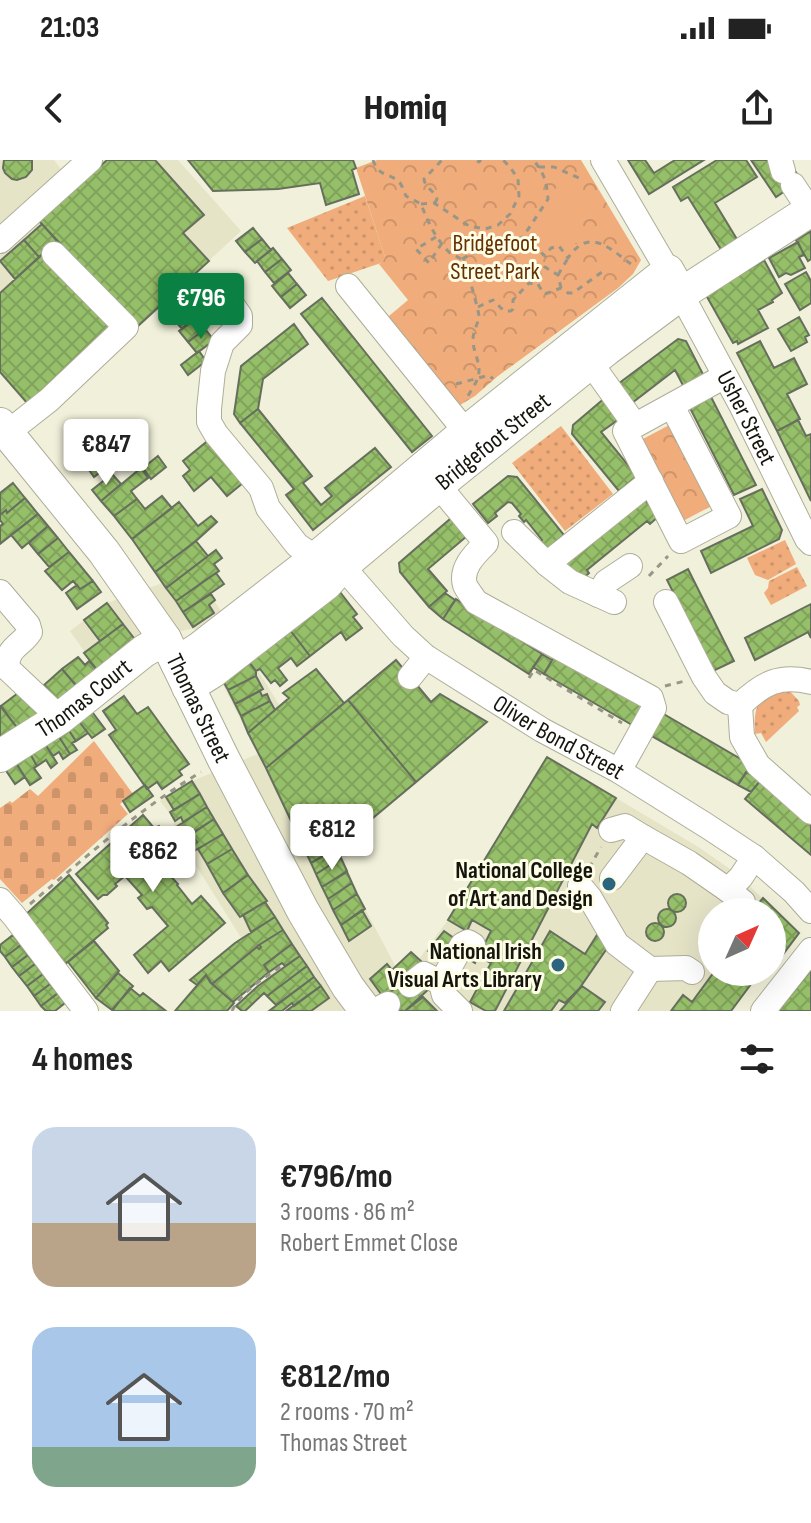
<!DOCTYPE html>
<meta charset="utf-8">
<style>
:root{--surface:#fff;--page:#f2f2f2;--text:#222;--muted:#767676;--accent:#0b8043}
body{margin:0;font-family:"Sofia Sans Condensed",sans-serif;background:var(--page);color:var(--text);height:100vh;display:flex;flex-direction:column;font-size:30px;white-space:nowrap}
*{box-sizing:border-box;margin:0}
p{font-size:26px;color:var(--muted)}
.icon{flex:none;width:44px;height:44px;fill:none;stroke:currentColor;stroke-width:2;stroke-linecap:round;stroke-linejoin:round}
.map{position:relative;height:851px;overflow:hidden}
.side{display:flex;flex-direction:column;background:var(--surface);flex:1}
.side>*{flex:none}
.needle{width:52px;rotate:45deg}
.buttons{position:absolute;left:698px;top:738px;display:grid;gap:16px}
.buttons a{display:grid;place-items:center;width:88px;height:88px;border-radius:50%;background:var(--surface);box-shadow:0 8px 32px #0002;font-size:40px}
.price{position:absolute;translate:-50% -68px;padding:0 18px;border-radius:8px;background:#fff;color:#222;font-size:26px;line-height:52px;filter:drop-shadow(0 2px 4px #0008)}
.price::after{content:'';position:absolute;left:50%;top:48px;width:24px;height:18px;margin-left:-12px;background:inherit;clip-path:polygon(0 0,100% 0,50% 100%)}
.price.current{background:var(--accent);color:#fff}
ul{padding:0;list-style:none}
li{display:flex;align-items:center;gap:24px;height:200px;padding:0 32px}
li span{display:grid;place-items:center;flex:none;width:224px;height:160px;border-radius:24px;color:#555}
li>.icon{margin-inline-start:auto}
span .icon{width:96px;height:96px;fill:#fffc;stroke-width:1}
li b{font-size:34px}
h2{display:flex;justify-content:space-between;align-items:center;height:96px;padding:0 32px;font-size:34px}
.status{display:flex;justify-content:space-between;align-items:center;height:56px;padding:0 40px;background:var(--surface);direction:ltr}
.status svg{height:22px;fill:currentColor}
header{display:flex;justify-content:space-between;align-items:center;height:104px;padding:0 32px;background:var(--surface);font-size:36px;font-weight:800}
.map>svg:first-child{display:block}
.built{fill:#e5e4c7}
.grass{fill:url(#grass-dots)}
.forest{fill:url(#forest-crowns)}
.cemetery{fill:url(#cemetery-stones)}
.pitch{fill:#f0ac7b}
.building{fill:url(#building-cross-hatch);stroke:#666f5d;stroke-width:2}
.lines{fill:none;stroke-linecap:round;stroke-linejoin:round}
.minor-casing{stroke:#aead99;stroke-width:26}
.major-casing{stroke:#aead99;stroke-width:34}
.path{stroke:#989787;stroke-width:3;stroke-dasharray:6 6;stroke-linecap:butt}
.minor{stroke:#fff;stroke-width:24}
.major{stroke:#fff;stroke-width:32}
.poi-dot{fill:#2b667e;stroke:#fefde7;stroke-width:3}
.labels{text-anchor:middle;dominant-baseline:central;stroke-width:6;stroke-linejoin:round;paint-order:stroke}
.park-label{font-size:24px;fill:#633000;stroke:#fefde7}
.street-label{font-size:24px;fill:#15150d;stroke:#fefde7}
.poi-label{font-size:24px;font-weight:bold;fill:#15150d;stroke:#fefde7;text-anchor:end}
</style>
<div class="status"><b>21:03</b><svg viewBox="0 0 49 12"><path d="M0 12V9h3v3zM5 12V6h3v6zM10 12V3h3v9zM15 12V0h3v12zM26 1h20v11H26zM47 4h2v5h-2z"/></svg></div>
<header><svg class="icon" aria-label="back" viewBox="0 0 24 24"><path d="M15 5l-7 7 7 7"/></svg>Homiq<svg class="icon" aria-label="share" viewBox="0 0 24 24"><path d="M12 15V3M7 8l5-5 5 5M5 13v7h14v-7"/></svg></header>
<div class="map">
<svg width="811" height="851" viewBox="0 0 811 851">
<defs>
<pattern id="grass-dots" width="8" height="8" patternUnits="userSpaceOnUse" patternTransform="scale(2)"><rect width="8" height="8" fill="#f0ac7b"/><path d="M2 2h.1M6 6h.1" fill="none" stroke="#cd9369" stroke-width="1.8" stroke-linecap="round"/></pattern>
<pattern id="forest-crowns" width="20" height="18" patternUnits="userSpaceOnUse" patternTransform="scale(2)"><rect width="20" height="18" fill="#f0ac7b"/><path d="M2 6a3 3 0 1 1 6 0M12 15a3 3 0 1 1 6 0" fill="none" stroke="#cd9369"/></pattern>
<pattern id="cemetery-stones" width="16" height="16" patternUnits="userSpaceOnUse" patternTransform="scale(2)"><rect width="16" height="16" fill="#f0ac7b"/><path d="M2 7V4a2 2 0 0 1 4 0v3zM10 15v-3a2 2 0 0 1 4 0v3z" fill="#cd9369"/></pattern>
<pattern id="building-cross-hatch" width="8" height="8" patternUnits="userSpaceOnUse" patternTransform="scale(2)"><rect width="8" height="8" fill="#96bf69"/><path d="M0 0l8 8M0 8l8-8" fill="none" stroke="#80a35a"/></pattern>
</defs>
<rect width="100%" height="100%" fill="#f1f0da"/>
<path class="built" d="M0,0H54L61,9L71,0H178L241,71L138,166L58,81L0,133Z
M196,411L357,670L333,688L401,817L377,836L391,851H287L173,669L175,660L160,641L192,621L258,594L194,468L137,482L98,511L70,471L107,443Z
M547,597L700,688L737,714L799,773L772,809V752H712V812H760L731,851H394L419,799L448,760Z"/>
<path class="grass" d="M365,36L385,97L384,102L328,121L287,68Z
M561,266L613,334L565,371L512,303Z
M785,380L796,404L768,420L755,415L747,398Z
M797,407L807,426L771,445L764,433L768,428L769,421Z
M787,528L799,541L800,545L797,547L799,551L766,582L761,573L755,574C753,542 759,539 787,528Z"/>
<path class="forest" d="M377,0H581L641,100L633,114L618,128L498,216L475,236L460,245L388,163L389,156L408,140L379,104L383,102L385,97L356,8Z
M675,262L717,343L683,361L641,280Z"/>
<path class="cemetery" d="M94,581L133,634L120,644L128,654L54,720L52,719L22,743L0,719V648L10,641L12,643L30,629L38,636Z"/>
<path class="pitch" d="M561,21L586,31L580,82L544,92L528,67Z"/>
<path class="building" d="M4,0H32V10L26,17L17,20L12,19L5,13L3,8Z
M107,0H155L204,55L183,73L209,101L138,166L39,61Z
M188,0H353L356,8L352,10L359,34L326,45L320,23L278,29L213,31Z
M628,0H645L654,13L675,0H704L649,34Z
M717,0H746L757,17L715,43L738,81L722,91L688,37L681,41L673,27Z
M751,0H771L791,5L801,20L776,37Z
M42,64L57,81L39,97L24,80Z
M253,68L262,79L245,92L236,81Z
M811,71V99L808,101L796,80Z
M262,79L271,90L255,103L245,92Z
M24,80L39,97L15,119L0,101Z
M798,82L804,95L799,97L805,108L791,115L786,113L779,117L769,98Z
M273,88L282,99L265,112L257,101Z
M44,93L115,162L28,244L0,212V133Z
M282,99L291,110L274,123L265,112Z
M764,100L782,133L772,140L773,142L758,150L768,168L738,184L737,181L733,183L706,135Z
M806,112L811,121V143L800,150L785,124Z
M288,113L297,124L281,137L272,126Z
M297,124L306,135L290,148L281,137Z
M181,133L189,145L173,158L164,146Z
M322,138L432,276L412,292L301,154Z
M189,145L198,156L182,169L173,158Z
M799,157L809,175L805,177L807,182L791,191L778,169Z
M196,158L205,169L188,182L179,171Z
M294,164L308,184L263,219L258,249L240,263L234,254L241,206Z
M205,169L214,180L197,193L188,182Z
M678,179L686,181L708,224L688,235L675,210L628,246L614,227Z
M760,181L774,208L794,198L807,224L787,234L800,259L777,271L737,193Z
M199,191L206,201L188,215L181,205Z
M709,233L756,325L734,335L688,244Z
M606,237L622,257L601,272L637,316L619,331L572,274L573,265Z
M258,249L312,316L303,323L321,345L332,336L325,328L375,288L391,307L313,370L286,335L294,329L240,263Z
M798,260L806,276L811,274V341L777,271Z
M210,279L244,322L227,336L211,317L194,331L183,316L190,310L183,301Z
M104,293L112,303L94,317L87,307Z
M158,296L166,307L151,319L143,308Z
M141,308L148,318L131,331L137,339L114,356L101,341Z
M112,314L121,324L101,341L92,330Z
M508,316L517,317L564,375L546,390L540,382L542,380L526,360L524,362L519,356L521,354L512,343L508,342L495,353L497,356L488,363L473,344Z
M13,323L25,338L7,353L6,350L0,355V333Z
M762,329L782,370L779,379L711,413L701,391L753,366L740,339Z
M162,336L172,348L132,379L114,356L137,339L145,349Z
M643,337L659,356L650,364L647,361L587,410L589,413L580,421L564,402Z
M25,338L38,354L0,384V366L3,364L0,360V355L6,350L7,353Z
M179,342L198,366L211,356L217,362L196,381L155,412L132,379Z
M457,353L473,371L428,409L447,431L429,447L400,412L399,403Z
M38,354L48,366L22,388L11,375Z
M48,366L58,378L38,394L29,383Z
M58,378L69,392L49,407L38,394Z
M196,381L208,396L166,428L155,412Z
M216,390L222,398L214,404L219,411L176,441L166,428Z
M69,392L93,421L80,429L73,421L62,430L45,411Z
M688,409L734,501L713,511L667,420Z
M216,413L224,424L183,452L176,441Z
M93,421L101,432L77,449L66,433L77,425L80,429Z
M340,432L357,454L353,457L362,468L346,480L341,472L310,496L290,470Z
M445,433L455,440L443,459L429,447Z
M211,434L215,440L209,445L214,453L193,467L183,452Z
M456,439L542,494L529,514L443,459Z
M107,443L123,464L100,481L84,460Z
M811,444V478L808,472L755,500L745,478Z
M123,464L137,482L98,511L84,493Z
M290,470L310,496L297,506L291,498L278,508L287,520L280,526L275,520L271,523L260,509L256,511L249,502Z
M556,493L645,543L632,565L544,514Z
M542,494L552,500L544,514L533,507Z
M78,497L85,505L89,501L98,511L79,529L62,509Z
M396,500L431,542L440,534L487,562L416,622L348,540Z
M249,502L256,511V516L228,530L223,521Z
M62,509L79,529L61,545L44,525Z
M316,509L344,543L266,608L248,573L289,538L283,533Z
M256,516L263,529L235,544L228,530Z
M260,531L262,536L267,534L270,541L241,556L235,544Z
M18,533L38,554L18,569L1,546Z
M124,536L137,554L148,547L189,604L179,611L182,615L162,629L157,622L147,629L109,575L116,570L103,551Z
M348,540L416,622L337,688L311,703L266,608Z
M270,541L275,550L248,573L241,556Z
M0,546L18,569L0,583Z
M90,549L105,569L92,578L77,559Z
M662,553L751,605L738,625L650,575Z
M77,559L88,573L76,581L66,566Z
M66,566L76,581L72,583L77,590L70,594L56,572Z
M56,572L70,594L63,599L59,592L53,596L43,581Z
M43,581L57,603L51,608L46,600L37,606L28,590Z
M28,590L37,606L34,608L41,618L30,625L14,600Z
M547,597L616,638L597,668L592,664L495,851H486L470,842L491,803L478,796L475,803L467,798L483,787L491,771L472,760L467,771L448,760Z
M14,600L25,617L15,624L3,606Z
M746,612L761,620L751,632L738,625Z
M761,620L811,663V695L745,639Z
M192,621L200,634L174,650L166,637Z
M145,625L153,636L130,652L123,641Z
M200,634L207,647L183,662L181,657L175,661L170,652Z
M207,647L214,659L181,680L173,669Z
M143,655L154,668L159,666L168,681L151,695L178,724L177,725L192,744L201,736L225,763L169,811L161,801L148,813L134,795L168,766L152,747L147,749L138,738L142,735L125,716L115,724L117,726L107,735H103L98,739L76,714Z
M214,659L223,674L194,691L190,686L197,682L192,674Z
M223,674L232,689L207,704L198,689Z
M337,688L341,698L316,714L311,703Z
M232,689L248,715L223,733L207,704Z
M341,698L347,711L322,727L316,714Z
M347,712L352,723L328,739L322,727Z
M69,715L108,763L106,765L108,768L64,805L24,756Z
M248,715L267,741L240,757L223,733Z
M352,723L357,734L333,750L328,739Z
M357,734L365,749L341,765L333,750Z
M668 743a9 9 0 1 1 18 0a9 9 0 1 1-18 0Z
M763,738L799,773L772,809V752H744L748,748L752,751Z
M265,742L275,757L251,772L243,755Z
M658 758a9 9 0 1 1 18 0a9 9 0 1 1-18 0Z
M362,750L371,766L349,781L341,765Z
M275,757L283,770L259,785L212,824L206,815L197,825L190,820L235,783Z
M646 772a9 9 0 1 1 18 0a9 9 0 1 1-18 0Z
M283,770L292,784L264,805L269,812L233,842L212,824L257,787L259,789L261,787L259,785Z
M444,771L458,781L442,802L428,791Z
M550,771L585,794L597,775L610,784L579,829L565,843L559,840L551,851H504Z
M13,775L21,785L5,797L0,791V785Z
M94,781L119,811L96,838L68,802Z
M292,784L300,796L285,806L282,803L269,812L264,805Z
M21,785L28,795L12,807L5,797Z
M411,792L422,802L384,838L370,819L387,804L392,810Z
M28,795L35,804L19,816L12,807Z
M300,796L307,806L267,836L264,833L245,851H242L236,846L258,826Z
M35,804L43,814L27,826L19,816Z
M307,806L314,817L276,845L267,836Z
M811,810V851H778Z
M714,812H760L731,851H671L683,835L692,842Z
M118,813L133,826L112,850L96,838Z
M43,814L50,824L34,836L27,826Z
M206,815L210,822L234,843L227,851H175Z
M314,817L321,826L294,846L292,843L282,851H269Z
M405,819L424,820L431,827L405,851H394L384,838Z
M50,824L58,833L41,846L34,836Z
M321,826L329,838L311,851H286Z
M582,826L605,842L598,851H560Z
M130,828L140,836L143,833L166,851H112Z
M58,833L65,843L55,851H46L41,846Z
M423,837L437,851H405Z"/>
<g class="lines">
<g class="minor-casing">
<g id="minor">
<path d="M603,0L668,111"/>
<path d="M780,0L783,11"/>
<path d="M793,25L810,51"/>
<path d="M0,81L90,0"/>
<path d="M348,126L466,272"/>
<path id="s1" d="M221,129L240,156V165L222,183L213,211L209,249V262L216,274L261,328L268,348L297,385L316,398L342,406L403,476L426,497L542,570L619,611L707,666L754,697L794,732L811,751"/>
<path id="s2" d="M681,134L741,245L807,379L811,383"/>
<path d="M590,202L635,265"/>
<path d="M672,246L729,356L681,381L625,271L725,216"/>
<path d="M7,273L49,240L126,167L54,94"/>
<path d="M438,325L486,383C475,394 460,408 465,425C467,430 473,437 476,442L651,538L654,548L619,611"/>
<path d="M514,372L547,404L570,422L614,442"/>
<path d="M547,404L651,321"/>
<path d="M0,432L28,465L30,472C20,487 7,487 7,508"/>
<path d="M598,435L606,422L630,406"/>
<path d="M666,442L704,517L715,533L728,542L740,545C763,523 780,514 811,522"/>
<path d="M0,499L7,508L60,558"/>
<path d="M410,517L426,497"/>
<path d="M740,545L742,577L758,605L811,652"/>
<path d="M611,670L625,666L643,677"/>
<path d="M612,718L643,677L689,703L728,730L741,717L754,697"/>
<path d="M580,726L590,738L617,784L650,809L686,808L692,812"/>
<path d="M728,730L743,742L735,752"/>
<path d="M0,740L14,756L86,851"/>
<path d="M410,825L424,814L441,823"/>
<path d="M374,851L388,844"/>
<path d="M460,851L444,835L441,823L462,785L468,782L473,785"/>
<path d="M623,851L650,809"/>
<path d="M763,851L811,790"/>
</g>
</g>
<g class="major-casing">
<g id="major">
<path id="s3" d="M0,264L104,392L165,479L223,598L303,751L348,827L366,851"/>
<path d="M177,503L200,488L316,398L466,272L668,111L681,134"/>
<path id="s4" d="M188,527L212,512L326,424L342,406L453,313L607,189L681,134L811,50"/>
<path id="s5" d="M0,596L60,558L144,491L165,479"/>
</g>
</g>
<path class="path" d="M373,0C379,18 390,12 400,23C403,27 404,32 406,36L421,44C428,62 435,78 449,92C454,96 460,97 464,102C466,105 479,152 479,156C478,164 473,171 473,180C473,193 482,204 478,217C476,224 470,232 466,239
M477,1L479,2L481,0
M539,7H554L579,18
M435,43L437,39C435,31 425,28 424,19L442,0
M421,44L434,43L469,66L485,69L498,65L510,54L519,36L518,19L510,7L503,0
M483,71V91
M436,77L416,89L429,103L442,83
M523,77L545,96L551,88L559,86L568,98C590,65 611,90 635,107
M462,99L473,93L497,88L523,77L548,39C547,23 544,12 533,0
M518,104L520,113L529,123
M558,115L568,98
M561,128L558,115L545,107C536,120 534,121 545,134L561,128L568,133H573L606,109
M478,147L493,140L504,151H511L513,149V140L529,123L537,125
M456,224L486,216H490L493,219
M649,416L668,396
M529,518L534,510L622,563
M665,526L685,521
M589,708L601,687
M30,744C85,698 139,649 201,612
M703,797L712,784
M232,851C241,831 266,817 283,805"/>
<use href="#minor" class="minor"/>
<use href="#major" class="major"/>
</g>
<g class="poi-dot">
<circle cx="609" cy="724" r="8"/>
<circle cx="558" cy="805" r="8"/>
</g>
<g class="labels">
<g class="park-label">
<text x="495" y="83">Bridgefoot<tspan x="495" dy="28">Street Park</tspan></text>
</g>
<g class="street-label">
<text stroke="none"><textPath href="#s2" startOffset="140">Usher Street</textPath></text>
<text stroke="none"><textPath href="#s4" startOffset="392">Bridgefoot Street</textPath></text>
<text stroke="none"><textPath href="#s5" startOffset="102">Thomas Court</textPath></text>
<text stroke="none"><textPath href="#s3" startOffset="348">Thomas Street</textPath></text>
<text stroke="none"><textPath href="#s1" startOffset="630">Oliver Bond Street</textPath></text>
</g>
<g class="poi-label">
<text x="593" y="710">National College<tspan x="593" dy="28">of Art and Design</tspan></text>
<text x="542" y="791">National Irish<tspan x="542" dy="28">Visual Arts Library</tspan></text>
</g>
</g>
</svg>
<div class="buttons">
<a><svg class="needle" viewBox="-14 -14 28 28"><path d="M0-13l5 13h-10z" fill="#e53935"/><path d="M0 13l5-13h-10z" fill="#767676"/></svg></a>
</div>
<b class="price current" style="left:201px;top:181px">€796</b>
<b class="price" style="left:106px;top:327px">€847</b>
<b class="price" style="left:332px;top:712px">€812</b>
<b class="price" style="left:153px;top:734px">€862</b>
</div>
<section class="side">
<h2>4 homes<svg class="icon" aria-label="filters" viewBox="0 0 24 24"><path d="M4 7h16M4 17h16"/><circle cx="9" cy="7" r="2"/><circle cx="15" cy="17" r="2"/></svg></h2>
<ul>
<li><span style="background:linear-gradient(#c9d6e8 60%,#b9a48a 0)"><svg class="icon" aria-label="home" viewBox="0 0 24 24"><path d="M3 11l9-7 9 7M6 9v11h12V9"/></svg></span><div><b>€796/mo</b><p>3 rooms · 86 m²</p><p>Robert Emmet Close</p></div></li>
<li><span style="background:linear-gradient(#a9c7e8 75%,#7fa58c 0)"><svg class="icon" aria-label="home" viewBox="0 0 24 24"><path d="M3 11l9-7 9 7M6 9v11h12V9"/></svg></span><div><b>€812/mo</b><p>2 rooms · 70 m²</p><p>Thomas Street</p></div></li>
</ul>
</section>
